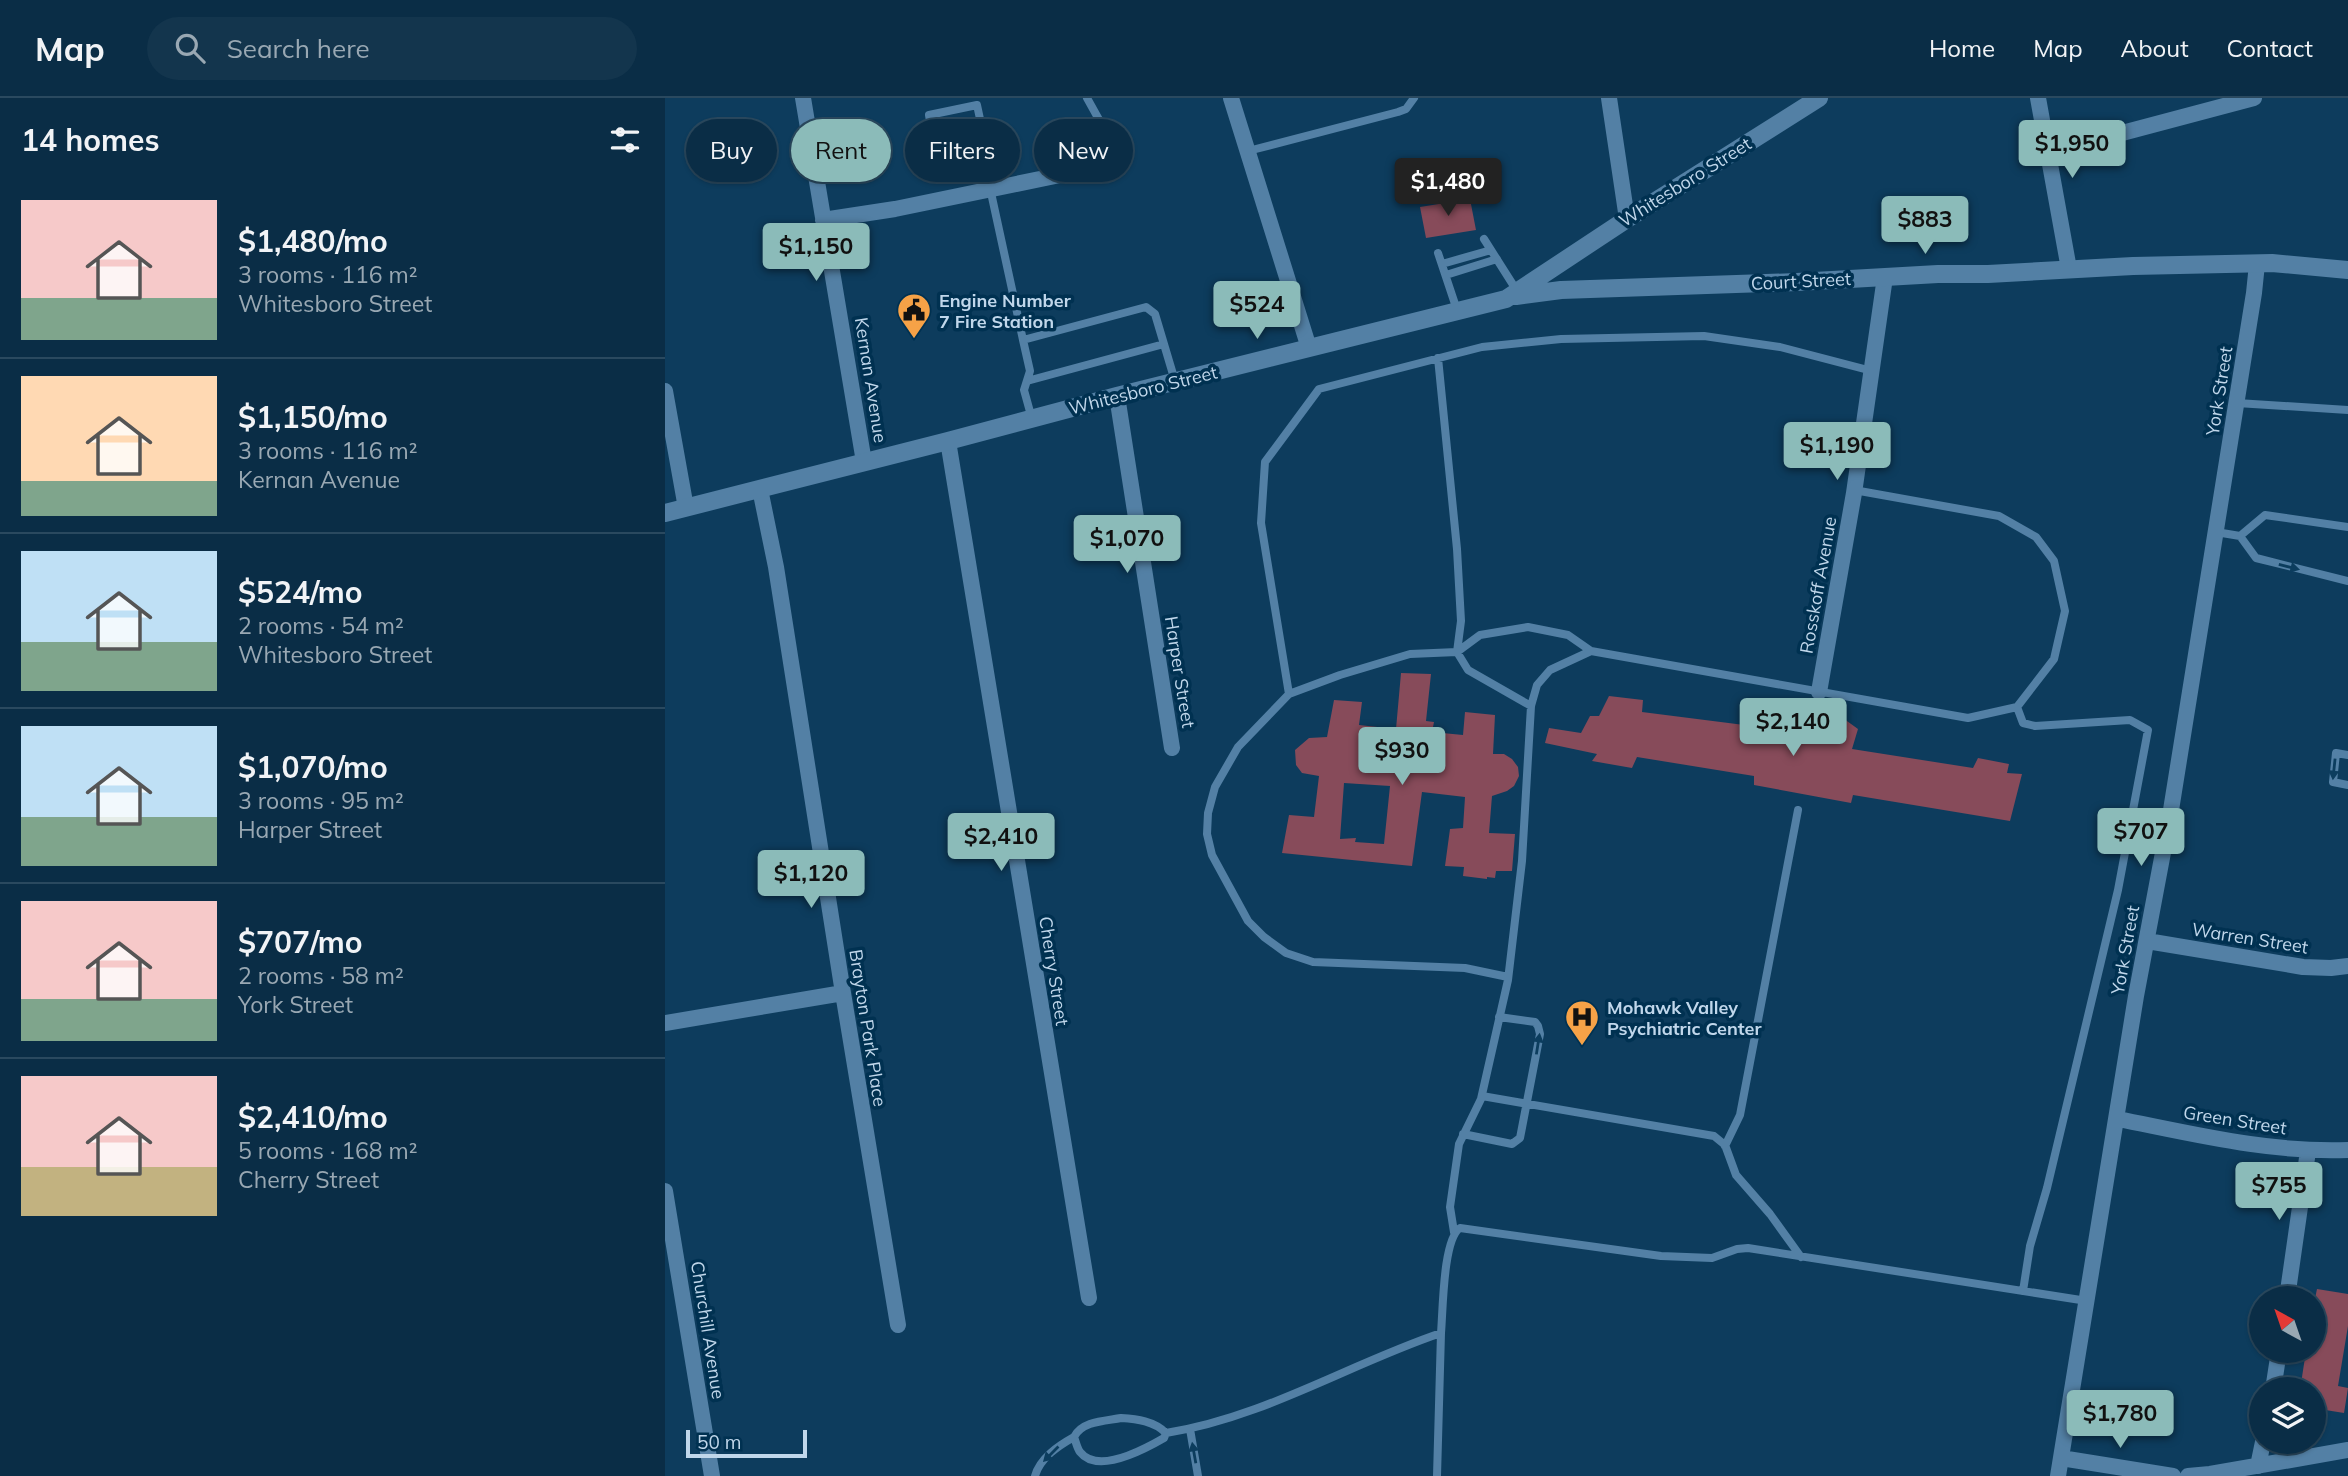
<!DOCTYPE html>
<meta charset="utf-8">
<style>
:root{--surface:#0a2d46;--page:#13354d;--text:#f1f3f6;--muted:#99a8b3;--line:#2a495f;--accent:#8bbbb9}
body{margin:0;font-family:Mulish,sans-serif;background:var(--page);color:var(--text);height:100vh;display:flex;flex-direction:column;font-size:26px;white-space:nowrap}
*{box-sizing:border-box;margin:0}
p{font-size:23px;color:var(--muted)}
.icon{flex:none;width:38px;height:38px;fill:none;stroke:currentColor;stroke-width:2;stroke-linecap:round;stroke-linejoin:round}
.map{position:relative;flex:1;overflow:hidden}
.sheet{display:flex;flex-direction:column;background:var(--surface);width:665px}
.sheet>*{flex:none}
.banner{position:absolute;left:21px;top:21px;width:665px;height:63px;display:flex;gap:14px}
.needle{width:46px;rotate:320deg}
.buttons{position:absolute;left:1584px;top:1188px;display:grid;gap:14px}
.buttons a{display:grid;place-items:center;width:77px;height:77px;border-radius:50%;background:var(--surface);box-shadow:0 2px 5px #0004,0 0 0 2px var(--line);font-size:35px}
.scale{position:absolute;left:21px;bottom:18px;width:121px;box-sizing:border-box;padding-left:7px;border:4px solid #c0d7eb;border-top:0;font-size:19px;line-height:24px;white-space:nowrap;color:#c0d7eb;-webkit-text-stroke:5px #003151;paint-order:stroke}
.price{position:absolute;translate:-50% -60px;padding:0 16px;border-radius:7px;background:var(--accent);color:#111;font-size:23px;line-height:46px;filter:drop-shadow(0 2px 4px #0008)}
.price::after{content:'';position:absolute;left:50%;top:42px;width:21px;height:16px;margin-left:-10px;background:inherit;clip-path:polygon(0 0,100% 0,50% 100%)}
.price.active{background:#222;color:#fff}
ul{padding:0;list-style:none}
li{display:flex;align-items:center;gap:21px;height:175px;padding:0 21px}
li+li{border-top:2px solid var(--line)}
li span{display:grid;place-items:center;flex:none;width:196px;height:140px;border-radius:0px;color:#555}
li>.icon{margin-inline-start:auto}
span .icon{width:84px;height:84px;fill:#fffc;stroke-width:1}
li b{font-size:30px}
h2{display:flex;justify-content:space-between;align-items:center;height:84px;padding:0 21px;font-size:30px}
.tag{padding:0 24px;border-radius:32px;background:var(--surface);box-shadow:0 2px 5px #0004,0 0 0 2px var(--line);font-size:24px;line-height:63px}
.tag.active{background:var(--accent);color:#111}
header{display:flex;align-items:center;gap:42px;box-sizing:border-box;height:98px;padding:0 35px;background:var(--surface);border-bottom:2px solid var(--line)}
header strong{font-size:33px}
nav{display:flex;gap:38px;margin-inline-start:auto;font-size:24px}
.search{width:490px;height:63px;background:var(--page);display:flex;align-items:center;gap:18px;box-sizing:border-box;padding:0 24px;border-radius:38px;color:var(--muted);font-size:26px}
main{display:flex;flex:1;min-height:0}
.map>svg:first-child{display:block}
.building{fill:#874b5a;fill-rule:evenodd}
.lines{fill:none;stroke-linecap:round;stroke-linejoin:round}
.lane{stroke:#5380a5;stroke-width:8}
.street{stroke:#5380a5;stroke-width:16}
.secondary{stroke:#5380a5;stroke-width:18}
.oneway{fill:#0c3d5e}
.labels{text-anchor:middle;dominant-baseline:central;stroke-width:7;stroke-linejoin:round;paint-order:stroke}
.street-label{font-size:18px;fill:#c0d7eb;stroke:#003151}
.poi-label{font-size:18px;font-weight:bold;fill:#c0d7eb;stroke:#003151;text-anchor:start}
</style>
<header>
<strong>Map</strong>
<div class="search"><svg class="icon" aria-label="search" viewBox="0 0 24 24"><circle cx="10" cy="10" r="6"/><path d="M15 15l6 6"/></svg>Search here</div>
<nav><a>Home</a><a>Map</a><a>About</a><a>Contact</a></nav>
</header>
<main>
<section class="sheet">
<h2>14 homes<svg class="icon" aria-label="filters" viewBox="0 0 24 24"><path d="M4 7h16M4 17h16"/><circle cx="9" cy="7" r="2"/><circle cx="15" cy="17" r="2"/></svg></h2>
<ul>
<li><span style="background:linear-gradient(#f6c9c9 70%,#7fa58c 0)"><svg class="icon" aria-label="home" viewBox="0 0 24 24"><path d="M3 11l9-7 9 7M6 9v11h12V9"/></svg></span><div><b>$1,480/mo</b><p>3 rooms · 116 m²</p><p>Whitesboro Street</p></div></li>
<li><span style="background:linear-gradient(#ffd9b3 75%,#7fa58c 0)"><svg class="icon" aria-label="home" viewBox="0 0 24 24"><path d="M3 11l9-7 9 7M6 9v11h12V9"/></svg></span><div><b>$1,150/mo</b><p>3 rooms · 116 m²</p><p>Kernan Avenue</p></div></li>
<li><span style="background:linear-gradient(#bfe0f5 65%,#7fa58c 0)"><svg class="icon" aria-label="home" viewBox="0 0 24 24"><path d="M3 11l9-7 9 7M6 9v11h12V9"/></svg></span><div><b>$524/mo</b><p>2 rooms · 54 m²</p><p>Whitesboro Street</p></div></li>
<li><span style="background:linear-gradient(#bfe0f5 65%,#7fa58c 0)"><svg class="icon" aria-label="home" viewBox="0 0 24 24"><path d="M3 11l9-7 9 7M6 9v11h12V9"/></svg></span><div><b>$1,070/mo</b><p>3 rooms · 95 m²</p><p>Harper Street</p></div></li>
<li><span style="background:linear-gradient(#f6c9c9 70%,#7fa58c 0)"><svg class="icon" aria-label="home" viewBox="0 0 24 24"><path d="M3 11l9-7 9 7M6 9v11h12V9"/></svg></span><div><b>$707/mo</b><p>2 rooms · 58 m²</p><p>York Street</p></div></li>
<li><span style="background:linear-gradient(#f6c9c9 65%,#c2b280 0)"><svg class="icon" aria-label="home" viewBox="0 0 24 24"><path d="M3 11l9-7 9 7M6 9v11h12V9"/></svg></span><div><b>$2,410/mo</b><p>5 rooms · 168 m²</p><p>Cherry Street</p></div></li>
</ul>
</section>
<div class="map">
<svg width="1683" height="1378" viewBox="0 0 1683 1378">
<rect width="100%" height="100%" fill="#0d3c5d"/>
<path class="building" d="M805,101L811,132L761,140L755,109Z
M736,575L766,576L761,623L769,624L767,634L798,637L800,614L830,617L828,656H839L847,661L853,669L854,678L849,688L842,693L827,698L824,735L850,736L847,773H831L830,780L822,779V781L798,778L799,769L780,768L785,731L798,730L800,699L757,694L747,768L617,755L624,717L649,719L654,678L637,675L631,667L630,652L644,640L662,639L669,602L697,604L694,627L731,631ZM679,685L725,688L719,746L690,744L691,740L675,741Z
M944,598L978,602L977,614L1095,629L1102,614L1111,606L1175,618L1193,631L1187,651L1308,670L1313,660L1344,666L1342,675L1357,676L1345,723L1188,697L1186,705L1089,687V678L972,659L967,670L927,663L932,656L880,645L884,630L916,635L925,618H934Z
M1652,1191L1683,1196V1228L1673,1288L1683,1290L1679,1315L1648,1310V1292H1635L1641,1253H1648V1210Z"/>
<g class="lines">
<path class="lane" d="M583,53L733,14L741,11L749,0
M323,58L273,70L264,17L312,7L323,58L325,90L358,242
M419,72L437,27L422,0
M819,141L852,193
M773,155L792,212
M777,166L826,152
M781,177L832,161
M773,260L792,451L796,523L792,554L745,556L675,577L624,596L573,649L550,689L543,715L542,736L547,757L583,823L599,839L621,855L648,864L800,870L843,879
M362,283L499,246
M1572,305L1683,312
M367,321L359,292L365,273L358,242L481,209L490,216L510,283
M1551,434L1575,438L1591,460L1683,483
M1575,438L1600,417L1683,429
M624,596L596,425L600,364L654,291L817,249L896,241L1039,238L1115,249L1207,273
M866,608L803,572L792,554L815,537L863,529L903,537L926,553
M1352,609L1358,625L1370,628L1465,622L1483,632L1453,792L1382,1090L1365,1148L1358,1193
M1683,657L1671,655L1668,684L1683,687
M817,998L1049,1038L1060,1047L1071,1077L1105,1116L1136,1159
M798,1036L847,1046L855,1040L875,936L873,928L870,924L834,919
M1060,1048L1075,1017L1133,712
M789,1134L785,1109L794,1046L816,1001L843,882L857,763L866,608L872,587L885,572L926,553L1303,620L1352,609L1389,561L1400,513L1389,463L1371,439L1334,418L1189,392
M456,1320C472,1321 489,1323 501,1335L499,1340C480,1351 433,1377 415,1354C412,1350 411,1344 409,1339C417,1323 440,1323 456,1320Z
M525,1331L533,1378
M501,1335C598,1320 684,1266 776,1235C778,1212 778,1141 795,1130L996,1158L1047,1160L1072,1151L1083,1150L1422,1203
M370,1378C375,1360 393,1348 409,1339
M772,1378L776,1235"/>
<path class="street" d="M138,0L199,364
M566,0L644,250
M944,0L962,121
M1373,0L1404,171
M1382,49L1398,50L1412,47L1589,0
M158,122L230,111L419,72
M0,293L21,410
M452,298L507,650
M283,343L424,1200
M95,391L111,469L178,895L233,1227
M1154,594L1189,395L1220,179
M1482,843L1638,869L1666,870L1683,868
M0,925L178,895
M1453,1021C1529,1036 1605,1055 1683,1052
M0,1093L47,1378
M1622,1200L1643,1053
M1608,1292L1614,1253
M1396,1360L1508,1378
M1593,1368L1598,1344
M1393,1378L1471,898L1506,712L1589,195L1592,166
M1523,1378L1545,1376L1683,1352"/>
<path class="secondary" d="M851,198L896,192L1132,184L1273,176H1323L1468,168L1607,165L1683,172
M0,415L283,343L452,298L841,201L962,121L1154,0"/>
</g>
<defs><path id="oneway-solid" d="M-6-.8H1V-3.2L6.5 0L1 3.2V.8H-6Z" transform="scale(1.75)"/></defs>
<g class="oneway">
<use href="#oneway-solid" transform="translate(1624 469) rotate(14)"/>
<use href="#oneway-solid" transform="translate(1669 671) rotate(96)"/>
<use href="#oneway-solid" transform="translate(873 946) rotate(-81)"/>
<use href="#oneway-solid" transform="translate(529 1355) rotate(-100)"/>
<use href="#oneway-solid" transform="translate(386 1356) rotate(135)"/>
</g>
<defs>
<g id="civic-pin" transform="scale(1.75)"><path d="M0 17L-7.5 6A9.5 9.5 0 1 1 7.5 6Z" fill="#f6a247" stroke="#003151"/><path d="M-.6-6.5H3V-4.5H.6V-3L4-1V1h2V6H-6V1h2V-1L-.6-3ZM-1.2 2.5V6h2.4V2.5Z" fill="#111"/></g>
<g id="hospital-pin" transform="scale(1.75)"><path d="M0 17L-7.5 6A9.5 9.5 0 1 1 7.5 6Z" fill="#f6a247" stroke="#003151"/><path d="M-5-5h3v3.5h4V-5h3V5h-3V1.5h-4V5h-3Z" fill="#111"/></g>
</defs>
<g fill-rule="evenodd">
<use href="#civic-pin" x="249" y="212"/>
<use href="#hospital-pin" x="917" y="919"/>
</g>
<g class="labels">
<g class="street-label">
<text transform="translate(1020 84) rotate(-32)">Whitesboro Street</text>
<text transform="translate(1136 183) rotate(-3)">Court Street</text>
<text transform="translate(206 282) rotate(81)">Kernan Avenue</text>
<text transform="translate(478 292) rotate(-14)">Whitesboro Street</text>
<text transform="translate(1554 293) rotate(-81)">York Street</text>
<text transform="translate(1153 487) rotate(-80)">Rosskoff Avenue</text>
<text transform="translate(515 574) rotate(81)">Harper Street</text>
<text transform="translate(1585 840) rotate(9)">Warren Street</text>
<text transform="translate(1460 852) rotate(-80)">York Street</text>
<text transform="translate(389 873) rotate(81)">Cherry Street</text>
<text transform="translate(203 930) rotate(81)">Brayton Park Place</text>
<text transform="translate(1570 1022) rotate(9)">Green Street</text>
<text transform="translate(43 1232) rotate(81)">Churchill Avenue</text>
</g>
<g class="poi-label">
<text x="274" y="202">Engine Number<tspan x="274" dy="21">7 Fire Station</tspan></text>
<text x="942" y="909">Mohawk Valley<tspan x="942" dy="21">Psychiatric Center</tspan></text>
</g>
</g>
</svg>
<div class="buttons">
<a><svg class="needle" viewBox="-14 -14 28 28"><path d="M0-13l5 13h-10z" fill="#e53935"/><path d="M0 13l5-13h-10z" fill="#99a8b3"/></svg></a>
<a><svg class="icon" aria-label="layers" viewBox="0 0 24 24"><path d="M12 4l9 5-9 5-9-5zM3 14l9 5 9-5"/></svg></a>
</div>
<div class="scale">50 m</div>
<b class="price" style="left:1407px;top:82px">$1,950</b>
<b class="price active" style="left:783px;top:120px">$1,480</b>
<b class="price" style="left:1260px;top:158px">$883</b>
<b class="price" style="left:151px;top:185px">$1,150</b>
<b class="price" style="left:592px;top:243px">$524</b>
<b class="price" style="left:1172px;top:384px">$1,190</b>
<b class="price" style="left:462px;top:477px">$1,070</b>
<b class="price" style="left:1128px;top:660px">$2,140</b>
<b class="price" style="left:737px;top:689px">$930</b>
<b class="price" style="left:1476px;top:770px">$707</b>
<b class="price" style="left:336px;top:775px">$2,410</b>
<b class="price" style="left:146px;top:812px">$1,120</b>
<b class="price" style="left:1614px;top:1124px">$755</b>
<b class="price" style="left:1455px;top:1352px">$1,780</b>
<div class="banner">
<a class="tag">Buy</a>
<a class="tag active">Rent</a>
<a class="tag">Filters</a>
<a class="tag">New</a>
</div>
</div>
</main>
